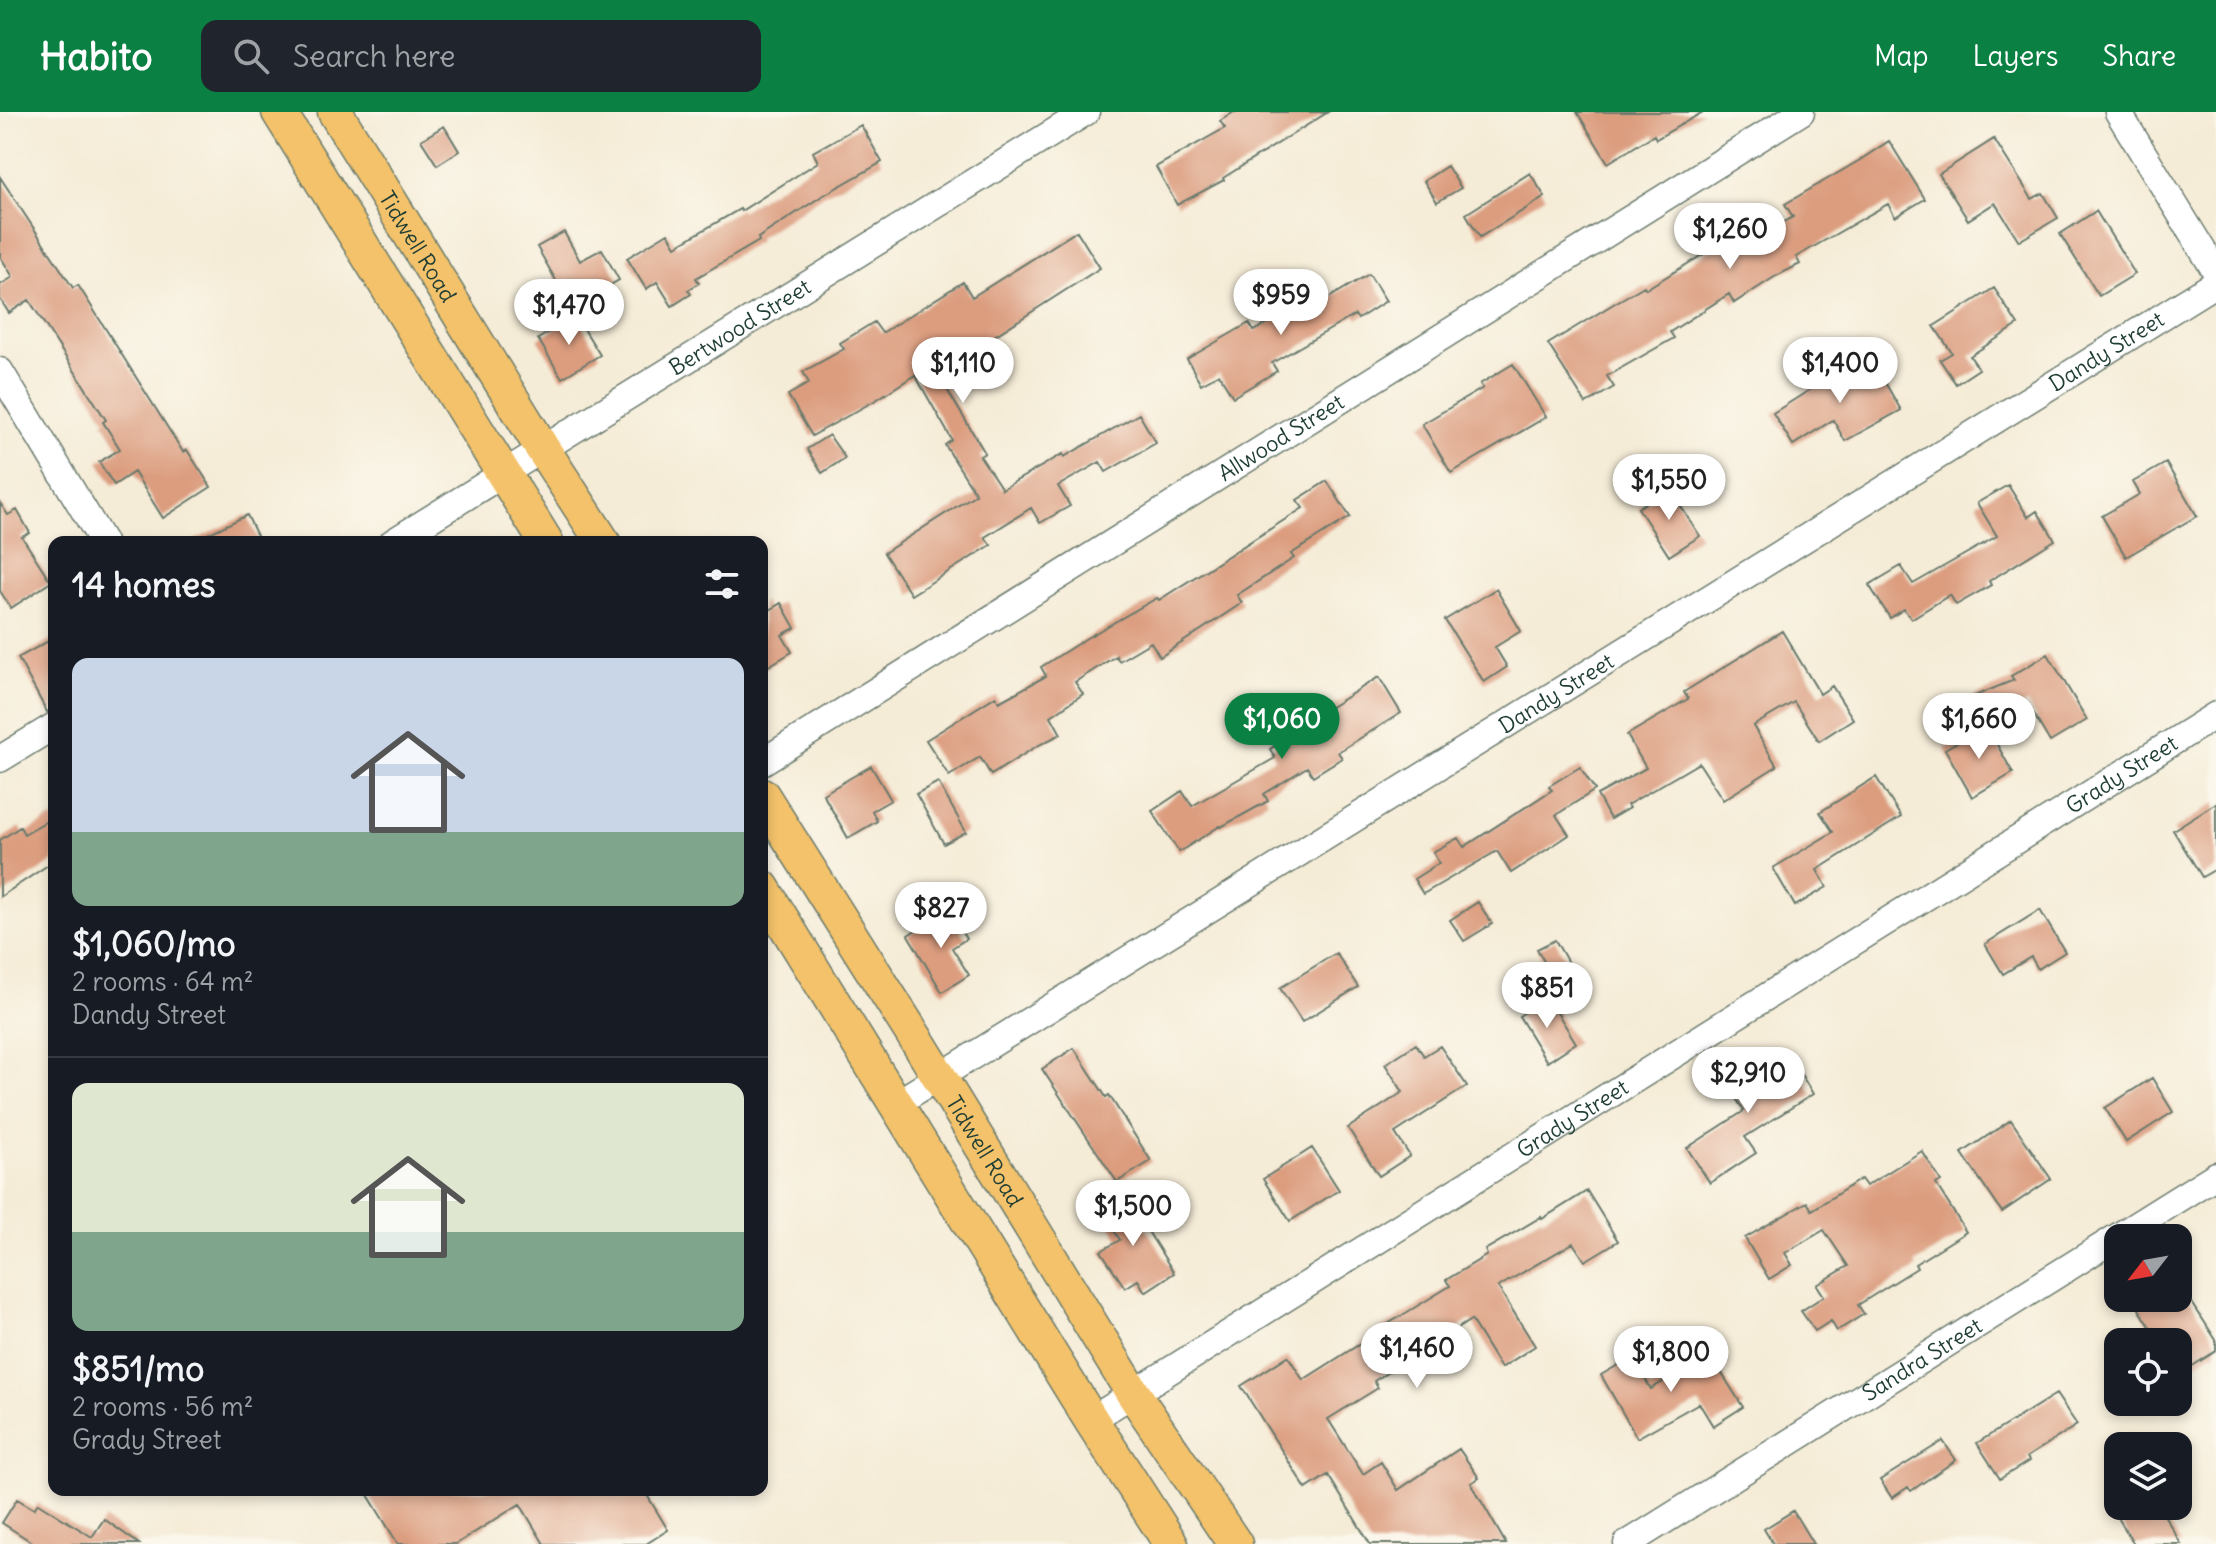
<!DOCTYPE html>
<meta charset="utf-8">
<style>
:root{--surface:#171b24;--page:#20242c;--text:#f1f3f6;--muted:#9ea1a6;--line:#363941;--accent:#0b8043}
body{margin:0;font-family:Delius,sans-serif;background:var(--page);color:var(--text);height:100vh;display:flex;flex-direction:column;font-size:30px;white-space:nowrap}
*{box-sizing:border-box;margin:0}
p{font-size:26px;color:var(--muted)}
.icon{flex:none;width:44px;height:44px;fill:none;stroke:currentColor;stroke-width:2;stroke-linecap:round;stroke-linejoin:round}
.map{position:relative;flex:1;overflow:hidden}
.sheet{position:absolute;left:48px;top:424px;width:720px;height:960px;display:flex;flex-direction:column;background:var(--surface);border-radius:16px;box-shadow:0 4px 12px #0003}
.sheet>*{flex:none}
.needle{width:52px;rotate:239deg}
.controls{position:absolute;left:2104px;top:1112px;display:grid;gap:16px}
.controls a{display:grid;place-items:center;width:88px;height:88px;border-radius:16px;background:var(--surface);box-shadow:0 4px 12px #0003;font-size:40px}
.price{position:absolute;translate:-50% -68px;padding:0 18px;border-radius:28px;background:#fff;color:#222;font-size:26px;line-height:52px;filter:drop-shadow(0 2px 4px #0008)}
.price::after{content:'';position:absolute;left:50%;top:48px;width:24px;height:18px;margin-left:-12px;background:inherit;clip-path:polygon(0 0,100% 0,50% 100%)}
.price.selected{background:var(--accent);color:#fff}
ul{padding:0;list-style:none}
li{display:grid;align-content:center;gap:16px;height:424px;padding:0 24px}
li+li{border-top:2px solid var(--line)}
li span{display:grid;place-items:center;height:248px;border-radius:16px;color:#555}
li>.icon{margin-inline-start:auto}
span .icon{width:144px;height:144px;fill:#fffc;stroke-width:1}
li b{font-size:34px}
h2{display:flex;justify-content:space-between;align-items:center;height:96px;padding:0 24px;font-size:34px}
header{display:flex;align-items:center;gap:48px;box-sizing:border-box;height:112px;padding:0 40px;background:var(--accent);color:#fff}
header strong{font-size:38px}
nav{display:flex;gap:44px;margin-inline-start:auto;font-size:28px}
.search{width:560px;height:72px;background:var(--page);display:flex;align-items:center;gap:20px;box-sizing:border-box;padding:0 28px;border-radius:16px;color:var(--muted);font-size:30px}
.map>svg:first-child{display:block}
.building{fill:#dc9d7f}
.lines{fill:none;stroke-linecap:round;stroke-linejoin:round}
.minor-casing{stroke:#6a7a6d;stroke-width:29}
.major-casing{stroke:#6a7a6d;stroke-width:37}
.minor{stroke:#fff;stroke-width:26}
.major{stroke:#f3c26a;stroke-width:34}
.labels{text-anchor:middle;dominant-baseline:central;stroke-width:6;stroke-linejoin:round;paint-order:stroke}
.street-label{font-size:22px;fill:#1f3d34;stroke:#fbf7ec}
</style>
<header>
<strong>Habito</strong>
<div class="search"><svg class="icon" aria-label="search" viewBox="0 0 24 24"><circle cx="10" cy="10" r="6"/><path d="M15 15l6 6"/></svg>Search here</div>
<nav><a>Map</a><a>Layers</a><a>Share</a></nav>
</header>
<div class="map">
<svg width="2216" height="1432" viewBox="0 0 2216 1432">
<rect width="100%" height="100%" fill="#fbf7ec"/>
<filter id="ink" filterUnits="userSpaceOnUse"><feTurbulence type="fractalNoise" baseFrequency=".0125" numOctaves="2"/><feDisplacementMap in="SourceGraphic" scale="16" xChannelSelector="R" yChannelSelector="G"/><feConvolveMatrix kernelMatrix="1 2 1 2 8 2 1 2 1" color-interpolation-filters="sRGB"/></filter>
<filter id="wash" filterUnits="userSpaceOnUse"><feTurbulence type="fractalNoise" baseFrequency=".006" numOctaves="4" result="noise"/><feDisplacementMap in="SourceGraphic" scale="32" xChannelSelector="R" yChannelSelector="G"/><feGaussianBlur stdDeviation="1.8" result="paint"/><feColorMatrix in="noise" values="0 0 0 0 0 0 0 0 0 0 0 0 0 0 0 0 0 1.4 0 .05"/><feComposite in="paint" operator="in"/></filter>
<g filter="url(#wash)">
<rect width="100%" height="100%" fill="#f5ecd7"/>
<g id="blocks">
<path class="building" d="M1234,0H1328L1223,66L1224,68L1177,93L1156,55L1225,16L1220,9Z
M1577,0H1703L1656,27L1654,23L1608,51Z
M861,13L882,50L822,84L758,126L759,129L696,166L699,171L688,178L691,182L672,194L657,170L646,177L627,146L668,121L676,134L740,97L741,99L818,50L813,40Z
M444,14L459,39L437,53L421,28Z
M1994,27L2032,87L2043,81L2058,106L2019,129L1995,91L1968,108L1939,62Z
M1889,29L1925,87L1895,105L1888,92L1796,145L1800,152L1776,164L1734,191L1729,182L1670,220L1674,226L1607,264L1614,275L1586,292L1548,232L1615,191L1644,174L1646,177L1727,128L1734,139L1793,105L1785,92L1860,48Z
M1447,54L1461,76L1437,90L1424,69Z
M1530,61L1545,85L1480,125L1466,102Z
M0,65L73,176L78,173L183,340L187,338L211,375L163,406L134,360L114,373L99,350L120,337L103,310L106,308L29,188L9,201L0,187V173L13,165L0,144Z
M2096,99L2135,162L2099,184L2060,122Z
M1077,119L1100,156L937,261L985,341L980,344L1002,377L1063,342L1064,345L1139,302L1156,331L1106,360L1100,350L1058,374L1070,394L1040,411L1031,396L985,425L991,433L911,483L884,441L976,382L945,333L952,328L915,263L876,288L812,324L788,283L809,271L803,260L844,237L840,231L874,210L882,221L963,170L972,185Z
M564,120L580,149L602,137L619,168L571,195L537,135Z
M1369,162L1386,189L1358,207L1355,203L1272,251L1277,259L1233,285L1219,262L1201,272L1187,247L1249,211L1254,219L1316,184L1320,191Z
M1994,176L2018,213L1970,244L1979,257L1956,272L1940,248L1952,241L1934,214Z
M576,204L600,243L562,266L538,227Z
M1873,250L1901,298L1845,329L1833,308L1793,333L1773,301L1848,254L1853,261Z
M1513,252L1546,305L1451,361L1422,312L1483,276L1480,272Z
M829,323L845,346L822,361L807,337Z
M2166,351L2197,404L2126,445L2102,404L2140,382L2133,370Z
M1327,369L1350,405L1291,442L1294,446L1237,483L1242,491L1160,545L1151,530L1119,549L1116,544L1075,570L1083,582L1051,604L1061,622L1037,634L991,663L980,645L949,664L926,628L996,584L999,590L1046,564L1041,555L1085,527L1157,486L1159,488L1303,396L1297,388Z
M2008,373L2028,405L2037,399L2055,428L1989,469L1991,473L1956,493L1950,483L1911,507L1904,497L1890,506L1869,473L1901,454L1913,472L1997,424L1977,391Z
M1669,376L1700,424L1669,444L1638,396Z
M0,391L8,403L17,398L30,421L22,425L51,470L11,496L0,479Z
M247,403L260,430H191Z
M1496,477L1521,519L1495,535L1507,555L1484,570L1445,508Z
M762,488L768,499L781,491L795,516L782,523L792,540L762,558Z
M1782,519L1820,582L1832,574L1853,607L1819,629L1794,590L1753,614L1777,654L1723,688L1699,651L1627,693L1629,696L1610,707L1597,683L1646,656L1627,623L1688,587L1684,580Z
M54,526V598L47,600L18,546Z
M2048,542L2087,608L2050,630L2027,591L1976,612L1965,588L2014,568L2011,564Z
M1379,565L1401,601L1338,640L1342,646L1313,664L1307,655L1264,682L1268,689L1221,715L1220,714L1179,740L1152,699L1182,679L1192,694L1275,646L1270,637L1290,624L1276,602L1304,585L1316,604Z
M1986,613L2013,661L1972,685L1945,637Z
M871,654L891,688L872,699L877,709L848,726L823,682Z
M1580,655L1595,678L1556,703L1569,723L1511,761L1497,739L1423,782L1414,767L1439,751L1433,740L1458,726L1464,735L1552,678L1549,674Z
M1876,665L1901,705L1817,758L1827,775L1795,794L1773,756L1833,720L1820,700Z
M938,670L966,720L944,732L916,682Z
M2216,691V757L2202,765L2173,718Z
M54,705V749L0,785V728L20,715L24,722Z
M1478,790L1492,812L1464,829L1450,808Z
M948,798L966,827L952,836L969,863L942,880L908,823Z
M2040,798L2065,840L2038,857L2031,845L2003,862L1985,832Z
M1555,828L1574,861L1556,871L1537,837Z
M1336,841L1358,875L1302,910L1280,876Z
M1548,886L1576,931L1547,950L1519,904Z
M1416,932L1424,944L1440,934L1467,974L1395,1021L1410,1044L1379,1064L1348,1016L1403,980L1385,952Z
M1074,936L1106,985L1109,983L1151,1049L1117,1070L1042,957Z
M1743,945L1759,969L1792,948L1813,982L1745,1025L1756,1041L1710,1071L1687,1036L1744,999L1719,960Z
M2152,966L2173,1000L2126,1030L2105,996Z
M2011,1008L2051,1067L2002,1100L1962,1041Z
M1312,1036L1339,1078L1290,1109L1263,1067Z
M1922,1039L1941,1069L1936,1072L1966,1120L1915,1152L1917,1156L1858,1193L1864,1202L1837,1219L1831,1209L1815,1219L1801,1199L1824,1184L1817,1173L1848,1154L1824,1118L1785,1141L1792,1153L1769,1167L1745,1126L1807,1090L1812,1098L1861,1067L1866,1074Z
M1587,1079L1618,1129L1585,1149L1573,1131L1498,1175L1535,1234L1501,1256L1471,1208L1374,1269L1378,1276L1328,1307L1363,1362L1381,1350L1398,1378L1459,1337L1479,1366L1471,1371L1506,1432H1370L1328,1363L1306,1377L1241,1274L1288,1244L1303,1268L1374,1223L1373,1221L1450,1174L1446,1168L1487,1143L1485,1138L1541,1105L1542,1107Z
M1124,1081L1174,1161L1145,1180L1138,1168L1125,1176L1101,1139L1120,1128L1100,1097Z
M2155,1186H2189L2216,1228V1239L2178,1263V1230H2160L2139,1197Z
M1709,1241L1743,1295L1713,1314L1699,1291L1637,1326L1601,1263L1632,1245L1651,1277Z
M2056,1282L2077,1313L2027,1345L2029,1349L2000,1367L1977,1331Z
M1943,1329L1956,1348L1911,1379L1908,1375L1892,1386L1880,1368Z
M365,1378H644L668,1418L646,1432H544L520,1392L456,1432H398Z
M17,1387L34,1397L38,1391L92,1425L104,1407L139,1432H35L2,1411Z
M2111,1394H2159L2181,1432H2134Z
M1793,1399L1813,1432H1773L1764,1417Z"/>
</g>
</g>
<g filter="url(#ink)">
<use href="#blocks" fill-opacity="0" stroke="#6a7a6d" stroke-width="2"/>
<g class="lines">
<g class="minor-casing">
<g id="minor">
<path d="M2118,0L2216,160"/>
<path d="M0,259L103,430"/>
<path id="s1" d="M393,430L1086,0"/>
<path d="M0,647L54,614"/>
<path id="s2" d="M762,650L1801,0"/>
<path id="s3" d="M897,991L2216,171"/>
<path id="s4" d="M1091,1308L2216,603"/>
<path id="s5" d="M1627,1432L2216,1063"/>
</g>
</g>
<g class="major-casing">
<g id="major">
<path d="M279,0L546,430"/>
<path id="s6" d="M335,0L542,336L603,430"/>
<path id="s7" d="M762,683L921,935L1133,1281L1235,1432"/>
<path d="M762,775L1091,1308L1171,1432"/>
</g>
</g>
<use href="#minor" class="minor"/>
<use href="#major" class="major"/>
</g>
</g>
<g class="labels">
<g class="street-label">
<text stroke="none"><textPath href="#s6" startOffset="158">Tidwell Road</textPath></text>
<text stroke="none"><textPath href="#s1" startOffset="408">Bertwood Street</textPath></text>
<text stroke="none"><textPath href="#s3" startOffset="1424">Dandy Street</textPath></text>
<text stroke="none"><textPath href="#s2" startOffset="612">Allwood Street</textPath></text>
<text stroke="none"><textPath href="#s3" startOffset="776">Dandy Street</textPath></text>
<text stroke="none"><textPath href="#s4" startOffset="1216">Grady Street</textPath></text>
<text stroke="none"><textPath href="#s4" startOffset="568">Grady Street</textPath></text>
<text stroke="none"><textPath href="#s7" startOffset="420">Tidwell Road</textPath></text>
<text stroke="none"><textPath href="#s5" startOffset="348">Sandra Street</textPath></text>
</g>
</g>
</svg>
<div class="controls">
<a><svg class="needle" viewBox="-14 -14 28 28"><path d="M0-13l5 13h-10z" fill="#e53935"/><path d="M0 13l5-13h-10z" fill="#9ea1a6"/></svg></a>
<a><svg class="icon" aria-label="locate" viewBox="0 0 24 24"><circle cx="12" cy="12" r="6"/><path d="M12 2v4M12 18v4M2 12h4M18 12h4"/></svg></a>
<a><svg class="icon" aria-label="layers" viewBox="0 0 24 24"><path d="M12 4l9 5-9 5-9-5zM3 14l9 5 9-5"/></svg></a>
</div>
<b class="price" style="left:1730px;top:159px">$1,260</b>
<b class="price" style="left:1281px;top:225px">$959</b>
<b class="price" style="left:569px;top:235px">$1,470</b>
<b class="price" style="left:963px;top:293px">$1,110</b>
<b class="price" style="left:1840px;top:293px">$1,400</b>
<b class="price" style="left:1669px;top:410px">$1,550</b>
<b class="price selected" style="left:1282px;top:649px">$1,060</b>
<b class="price" style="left:1979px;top:649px">$1,660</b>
<b class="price" style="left:941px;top:838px">$827</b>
<b class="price" style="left:1547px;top:918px">$851</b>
<b class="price" style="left:1748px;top:1003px">$2,910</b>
<b class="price" style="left:1133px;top:1136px">$1,500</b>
<b class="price" style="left:1417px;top:1278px">$1,460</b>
<b class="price" style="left:1671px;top:1282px">$1,800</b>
<section class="sheet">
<h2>14 homes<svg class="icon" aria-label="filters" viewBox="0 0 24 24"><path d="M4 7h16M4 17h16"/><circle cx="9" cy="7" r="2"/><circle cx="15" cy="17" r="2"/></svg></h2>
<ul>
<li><span style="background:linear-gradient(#c9d6e8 70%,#7fa58c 0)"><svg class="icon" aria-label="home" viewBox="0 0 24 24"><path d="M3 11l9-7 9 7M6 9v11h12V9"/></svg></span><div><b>$1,060/mo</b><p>2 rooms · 64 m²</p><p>Dandy Street</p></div></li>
<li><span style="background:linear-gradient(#dfe7d0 60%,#7fa58c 0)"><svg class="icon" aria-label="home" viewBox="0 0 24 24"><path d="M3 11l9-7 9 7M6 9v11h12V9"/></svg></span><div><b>$851/mo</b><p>2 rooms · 56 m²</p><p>Grady Street</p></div></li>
</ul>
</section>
</div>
